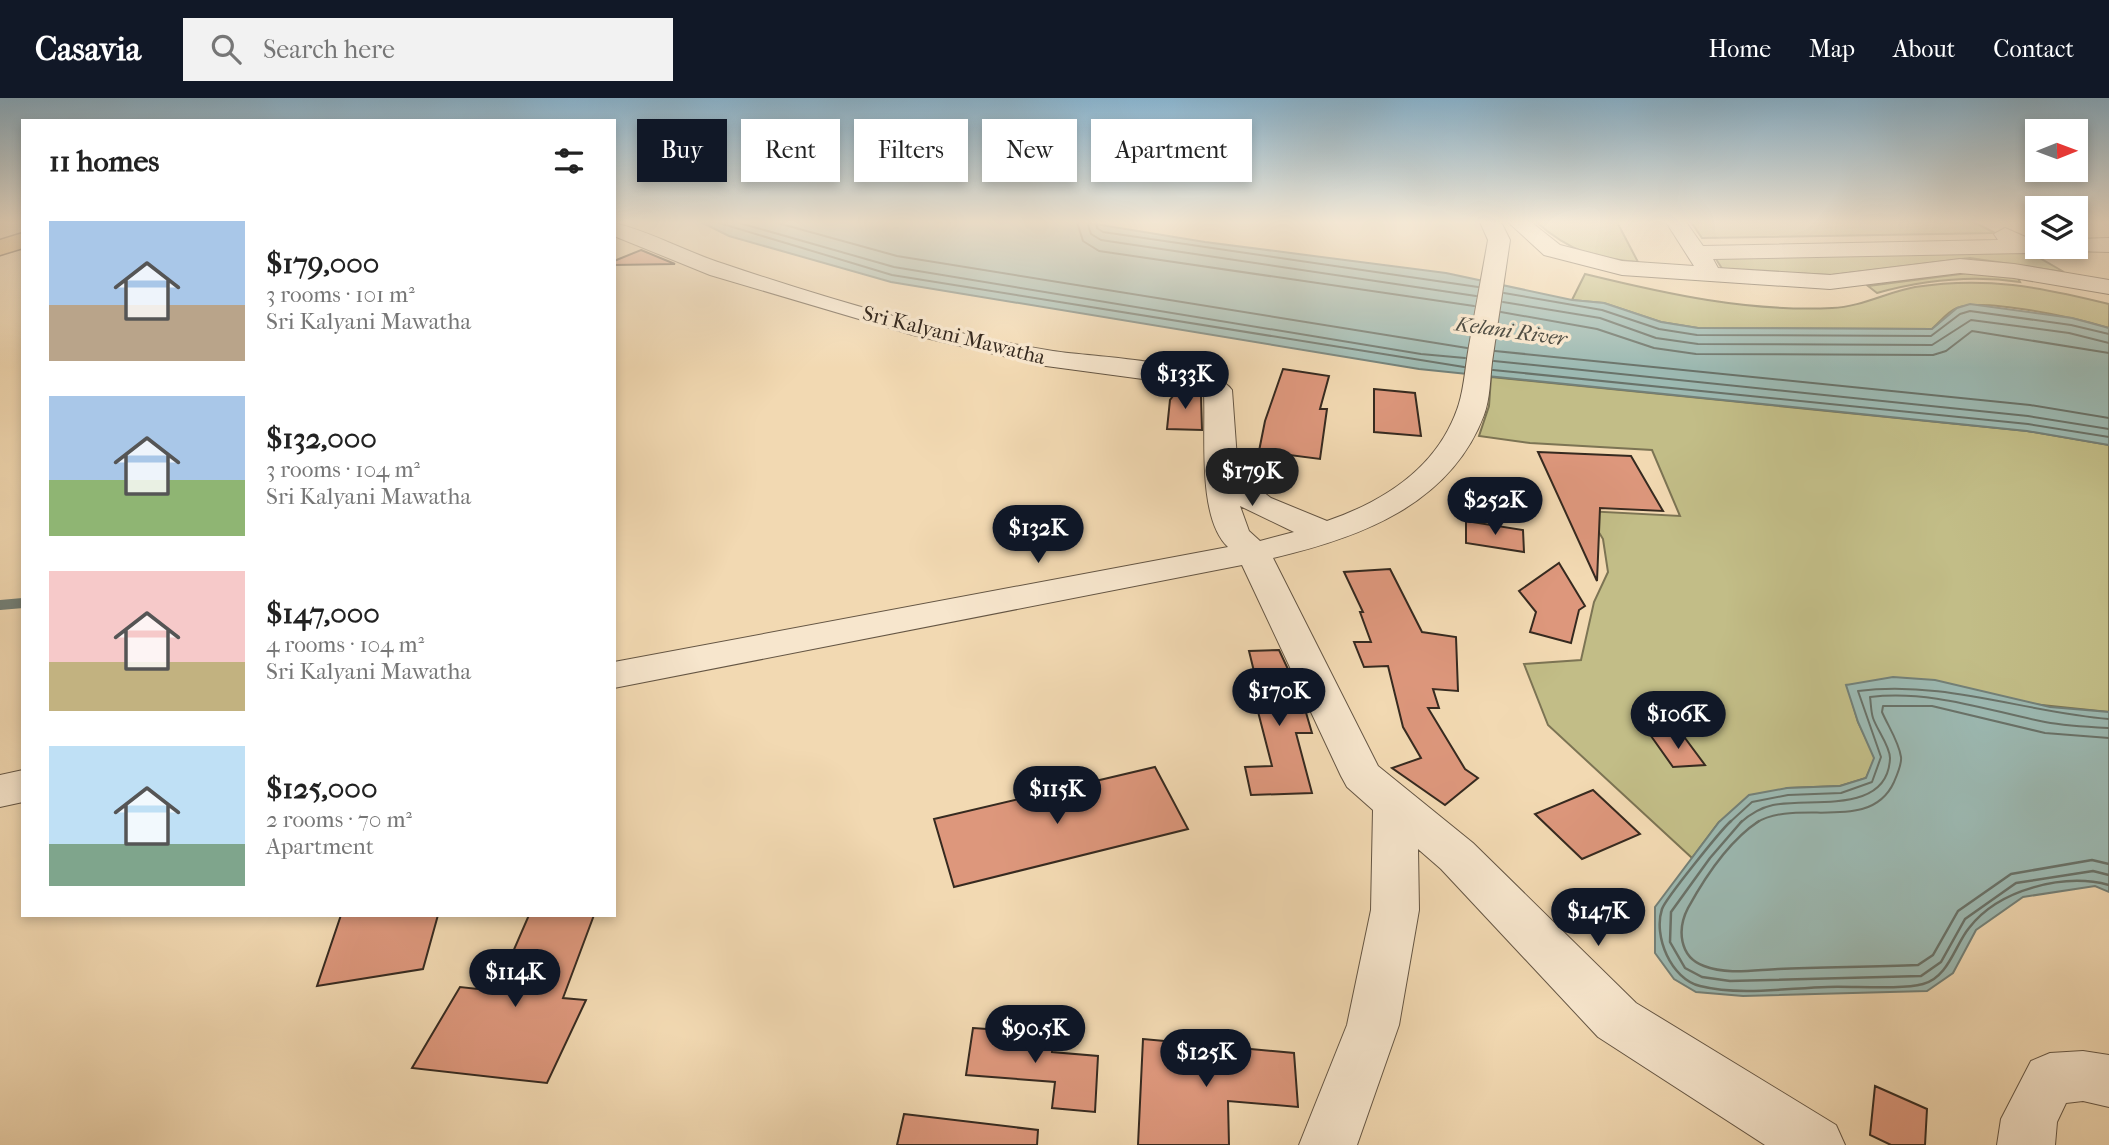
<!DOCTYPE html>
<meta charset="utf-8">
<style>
:root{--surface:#fff;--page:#f2f2f2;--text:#222;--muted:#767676;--accent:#111827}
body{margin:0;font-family:"IM FELL French Canon",serif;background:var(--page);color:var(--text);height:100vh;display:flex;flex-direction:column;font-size:26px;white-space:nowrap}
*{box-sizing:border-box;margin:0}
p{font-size:23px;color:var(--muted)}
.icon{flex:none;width:38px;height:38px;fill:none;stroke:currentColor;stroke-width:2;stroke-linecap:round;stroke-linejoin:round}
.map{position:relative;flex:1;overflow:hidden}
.drawer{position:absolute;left:21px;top:21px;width:595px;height:798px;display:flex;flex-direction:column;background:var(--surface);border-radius:0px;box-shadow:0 4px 10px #0003}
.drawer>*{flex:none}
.hud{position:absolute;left:637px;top:21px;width:665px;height:63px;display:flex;gap:14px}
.needle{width:46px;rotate:89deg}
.buttons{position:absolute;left:2025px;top:21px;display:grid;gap:14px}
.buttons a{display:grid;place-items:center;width:63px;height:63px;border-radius:0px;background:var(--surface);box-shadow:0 4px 10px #0003;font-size:35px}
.price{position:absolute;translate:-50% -60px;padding:0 16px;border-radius:24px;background:var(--accent);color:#fff;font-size:23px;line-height:46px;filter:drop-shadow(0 2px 4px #0008)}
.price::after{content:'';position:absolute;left:50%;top:42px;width:21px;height:16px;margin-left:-10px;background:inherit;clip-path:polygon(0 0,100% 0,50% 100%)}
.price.active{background:#222;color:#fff}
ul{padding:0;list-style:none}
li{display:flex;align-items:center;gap:21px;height:175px;padding:0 28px}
li span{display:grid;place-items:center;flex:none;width:196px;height:140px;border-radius:0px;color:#555}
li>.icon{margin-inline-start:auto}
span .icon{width:84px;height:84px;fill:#fffc;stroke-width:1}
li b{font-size:30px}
h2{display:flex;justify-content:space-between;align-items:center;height:84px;padding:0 28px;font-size:30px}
.chip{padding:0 24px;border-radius:0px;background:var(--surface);box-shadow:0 4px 10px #0003;font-size:24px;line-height:63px}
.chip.active{background:var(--accent);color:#fff}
header{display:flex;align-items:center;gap:42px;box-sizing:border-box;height:98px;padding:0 35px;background:var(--accent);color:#fff}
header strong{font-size:33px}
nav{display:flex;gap:38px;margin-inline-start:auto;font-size:24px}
.search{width:490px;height:63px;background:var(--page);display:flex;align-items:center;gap:18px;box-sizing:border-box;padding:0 24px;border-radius:0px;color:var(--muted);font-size:26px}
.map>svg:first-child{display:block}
.green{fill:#c2bd87;stroke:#7c7454;stroke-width:2}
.water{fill:#9cb9b2;stroke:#738078;stroke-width:2}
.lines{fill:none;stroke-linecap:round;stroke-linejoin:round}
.shore-far1{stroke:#697269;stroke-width:2}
.shore{stroke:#697269;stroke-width:2.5}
.stream{stroke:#738078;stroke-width:10}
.building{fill:#dd977c;stroke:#362a20;stroke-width:2}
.minor-casing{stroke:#655644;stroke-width:2}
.major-casing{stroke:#362a20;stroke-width:3}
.minor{fill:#f7e6cd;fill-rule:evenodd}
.major{fill:#e9bc79;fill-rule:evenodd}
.labels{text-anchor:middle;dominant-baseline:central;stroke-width:7;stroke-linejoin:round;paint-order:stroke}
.far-water-label{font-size:21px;font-style:italic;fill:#504e44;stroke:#f7e6cd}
.far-street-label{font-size:21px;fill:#362a20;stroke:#f7e6cd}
</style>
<header>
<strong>Casavia</strong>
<div class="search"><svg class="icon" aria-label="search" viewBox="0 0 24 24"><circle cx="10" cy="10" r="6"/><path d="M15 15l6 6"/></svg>Search here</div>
<nav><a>Home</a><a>Map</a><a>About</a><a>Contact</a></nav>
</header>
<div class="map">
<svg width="2109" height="1047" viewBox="0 0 2109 1047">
<rect width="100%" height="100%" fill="#f2d9b2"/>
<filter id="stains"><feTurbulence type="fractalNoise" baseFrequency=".00286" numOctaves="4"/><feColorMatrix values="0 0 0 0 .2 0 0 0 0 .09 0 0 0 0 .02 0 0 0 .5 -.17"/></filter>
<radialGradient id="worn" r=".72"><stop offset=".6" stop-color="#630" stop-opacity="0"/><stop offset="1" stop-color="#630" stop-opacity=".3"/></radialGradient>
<path class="green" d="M1536,124H1617L1638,164C1593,160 1571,154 1536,124Z
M1691,124H1974L1995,135L1702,140Z
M2024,151L2064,174L1970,160L1832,177L1723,172L1714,158Z
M1968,175L2017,178L2020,184C1972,177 1924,182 1877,195L1868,188Z
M1585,176C1667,196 1748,214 1832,210C1861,209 1887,194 1915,189C1986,178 2040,189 2109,206V230C2080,221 1983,199 1957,210C1948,213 1939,225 1932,231L1698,230L1661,224L1604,205L1572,202Z
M1491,279L2027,333L2109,347V614L1847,587L1858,624L1875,660L1866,680L1840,688L1787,690L1719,724L1692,760L1548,627L1524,566L1581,562L1594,504L1608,474L1603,441L1586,413L1680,418L1652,352L1530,345L1479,338L1489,308Z"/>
<path class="water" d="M701,124H1083L1205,144L1446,175L1572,202L1604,205L1661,224L1698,230L1932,231L1957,210L1970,206L2072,220L2109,230V347L2027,333L1419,271L891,184L729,138Z
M1893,579L1935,582L2050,609L2109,614V794L2095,788L2023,799L1976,832L1953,875L1927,893L1743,898L1696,894L1674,881L1655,855V809L1719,724L1749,697L1787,690L1840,688L1866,680L1874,660L1858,624L1846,587Z"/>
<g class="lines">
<path class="shore-far1" d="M716,124L892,177L1464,269
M736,124L894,169L1421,256L1465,260
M774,124L897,158L1467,250
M1077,124L1083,143L1099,153L1474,208
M1087,124L1091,136L1101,142L1476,198
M1096,124L1097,130L1103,134L1478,189
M1504,195L1602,212L1659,231L1697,237L1931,238L1960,216L1970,213L2071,227L2109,236
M1503,204L1600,220L1656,240L1698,246L1932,247L1971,222L2069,235L2109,245
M1501,214L1597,231L1654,250L1696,256L1933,257L1946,253L1972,233L2109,255
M1495,253L2030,307L2109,320
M1494,263L2028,318L2109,331
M1493,272L2028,326L2109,339
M1729,725L1752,704L1788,697L1841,695L1872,684L1881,659L1858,593C1944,582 2024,614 2109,621
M1740,725C1750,716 1759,710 1773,707C1809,699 1888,718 1890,660C1890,648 1877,632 1873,620C1871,614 1871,606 1870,599C1932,592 1985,612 2045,624C2066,628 2088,629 2109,630
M1756,725C1796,699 1870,737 1894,684C1897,677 1902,666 1901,659C1899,644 1888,628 1882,614L1883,608H1932L2045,635L2109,640"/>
<path class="shore" d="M1731,723C1721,732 1666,800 1662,811C1653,838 1671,881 1700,888C1740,898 1788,890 1828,889C1853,888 1900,892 1923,886C1948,880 1955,847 1969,830C1999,791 2064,775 2109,787
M1742,723L1710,760L1671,814L1670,844L1685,870L1702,879L1730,883L1921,878L1941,864L1965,821L2016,785L2093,773L2109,777
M1759,723C1730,742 1705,779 1688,810C1677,831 1679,859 1704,868C1727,877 1754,872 1778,871C1825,869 1871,869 1918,867L1933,857L1958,813L2011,776L2092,762L2109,766"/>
<path class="stream" d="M0,507L23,505"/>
</g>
<path class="building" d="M641,152L675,166L614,167V163Z
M1283,271L1329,278L1320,311H1327L1320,361L1259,353L1265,323Z
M1180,289L1201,298L1202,332L1167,331L1170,302Z
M1374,291L1415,295L1421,338L1374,334Z
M1538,354L1631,358L1663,413L1600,410L1597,483Z
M1466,423L1523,432L1524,454L1466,445Z
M1559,465L1585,508L1579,512L1571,545L1530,534L1536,514L1519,493Z
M1390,471L1422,534L1456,539L1458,593L1433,591L1439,610H1428L1465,671L1478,680L1445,707L1392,670L1421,660L1403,629L1388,568L1364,569L1354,544H1371L1360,514H1363L1344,474Z
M1279,552L1302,601L1312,635H1296L1312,695L1251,697L1245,669L1272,668L1255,602H1261L1249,553Z
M1682,636L1705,667L1673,669L1651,638Z
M1155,669L1188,731L954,789L934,721Z
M1593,692L1640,736L1582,761L1535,716Z
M341,817H438L423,871L317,888Z
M529,817H594L563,900L586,902L547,985L412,970L460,889L496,893Z
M973,930L1054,936L1052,954L1098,958L1095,1014L1052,1010L1055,984L966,977Z
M1143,941L1294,955L1298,1009L1228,1003L1229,1047H1138Z
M1875,988L1927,1011L1925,1047H1891L1870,1037Z
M904,1016L1038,1032L1037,1047H897Z"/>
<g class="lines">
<g class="minor-casing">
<path id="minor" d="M1480,124H1501L1510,142C1504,183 1498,223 1492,264C1490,281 1490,301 1484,317C1450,407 1359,440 1273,460L1378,668L1473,745L1636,905L1836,1027L1845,1047H1765L1598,939L1441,771L1418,751L1419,812L1399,927L1357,1047H1299L1347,927L1371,812L1373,712L1347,689L1341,678L1242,467L614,590V564L1228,449C1197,420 1206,337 1204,296L1180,286L1046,268L913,237L710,177L614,138V125C652,134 686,154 724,166C828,201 944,236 1053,253C1090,259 1212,263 1232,292L1238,375L1271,400L1327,423C1382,404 1433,372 1455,317C1464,296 1465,270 1469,248C1475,213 1482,177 1488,142ZM1240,408L1294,434L1260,443L1249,433Z
M1508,124H1531L1560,147L1622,163L1694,168L1666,124H1686L1703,148L1998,142L1994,136L2005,130L2037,144V149H2076V141L2109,140V154L2072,153L2050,158L2024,155L1713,161L1718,170L1830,177L1960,161L2014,166L2109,182V196L2014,180L1960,175L1830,191L1622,177L1544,157Z
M23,672V704L0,709V677Z
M2083,953L2109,957V1009L2083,1003L2066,1005L2057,1024L2055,1047H1997L2001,1021L2031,963L2050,955Z"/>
</g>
<g class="major-casing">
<path id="major" d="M23,135V150L0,157V142Z"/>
</g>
<use href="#minor" class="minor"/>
<use href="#major" class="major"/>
</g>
<linearGradient id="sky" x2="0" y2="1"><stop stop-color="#89b6d2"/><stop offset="0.46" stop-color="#f9eedc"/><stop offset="1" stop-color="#f9eedc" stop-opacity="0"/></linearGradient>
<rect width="2109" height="270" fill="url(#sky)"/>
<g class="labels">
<g class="far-water-label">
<text transform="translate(1511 233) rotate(8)">Kelani River</text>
</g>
<g class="far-street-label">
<text transform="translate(954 237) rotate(14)">Sri Kalyani Mawatha</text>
</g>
</g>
<rect width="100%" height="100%" filter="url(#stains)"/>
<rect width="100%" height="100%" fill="url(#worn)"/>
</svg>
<div class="buttons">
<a><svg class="needle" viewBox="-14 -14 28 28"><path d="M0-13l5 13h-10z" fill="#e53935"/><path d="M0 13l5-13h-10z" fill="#767676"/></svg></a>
<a><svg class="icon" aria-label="layers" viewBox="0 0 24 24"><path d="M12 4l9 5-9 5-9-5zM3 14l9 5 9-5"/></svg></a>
</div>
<b class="price" style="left:1185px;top:313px">$133K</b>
<b class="price active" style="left:1252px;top:410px">$179K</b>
<b class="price" style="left:1495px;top:439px">$252K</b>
<b class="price" style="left:1038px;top:467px">$132K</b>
<b class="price" style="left:1279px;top:630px">$170K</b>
<b class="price" style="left:1678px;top:653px">$106K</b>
<b class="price" style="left:1057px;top:728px">$115K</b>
<b class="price" style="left:1598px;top:850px">$147K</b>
<b class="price" style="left:515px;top:911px">$114K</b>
<b class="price" style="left:1035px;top:967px">$90.5K</b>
<b class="price" style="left:1206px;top:991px">$125K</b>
<div class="hud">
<a class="chip active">Buy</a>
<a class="chip">Rent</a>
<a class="chip">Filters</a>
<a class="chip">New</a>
<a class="chip">Apartment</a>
</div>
<section class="drawer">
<h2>11 homes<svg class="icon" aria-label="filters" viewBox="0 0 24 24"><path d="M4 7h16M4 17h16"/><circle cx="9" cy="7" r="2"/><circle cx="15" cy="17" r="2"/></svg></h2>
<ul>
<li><span style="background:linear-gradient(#a9c7e8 60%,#b9a48a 0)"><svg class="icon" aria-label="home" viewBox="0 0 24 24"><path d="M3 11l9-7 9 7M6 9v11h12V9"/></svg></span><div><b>$179,000</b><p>3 rooms · 101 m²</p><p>Sri Kalyani Mawatha</p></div></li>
<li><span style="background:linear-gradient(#a9c7e8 60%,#8fb573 0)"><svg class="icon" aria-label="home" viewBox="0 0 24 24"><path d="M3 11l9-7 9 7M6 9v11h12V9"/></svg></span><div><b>$132,000</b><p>3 rooms · 104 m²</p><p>Sri Kalyani Mawatha</p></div></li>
<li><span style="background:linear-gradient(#f6c9c9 65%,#c2b280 0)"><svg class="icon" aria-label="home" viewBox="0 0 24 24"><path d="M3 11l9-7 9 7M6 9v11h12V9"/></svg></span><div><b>$147,000</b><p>4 rooms · 104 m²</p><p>Sri Kalyani Mawatha</p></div></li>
<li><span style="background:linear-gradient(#bfe0f5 70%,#7fa58c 0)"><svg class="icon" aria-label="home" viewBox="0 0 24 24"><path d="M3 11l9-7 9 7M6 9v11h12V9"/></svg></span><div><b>$125,000</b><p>2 rooms · 70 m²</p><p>Apartment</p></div></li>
</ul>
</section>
</div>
